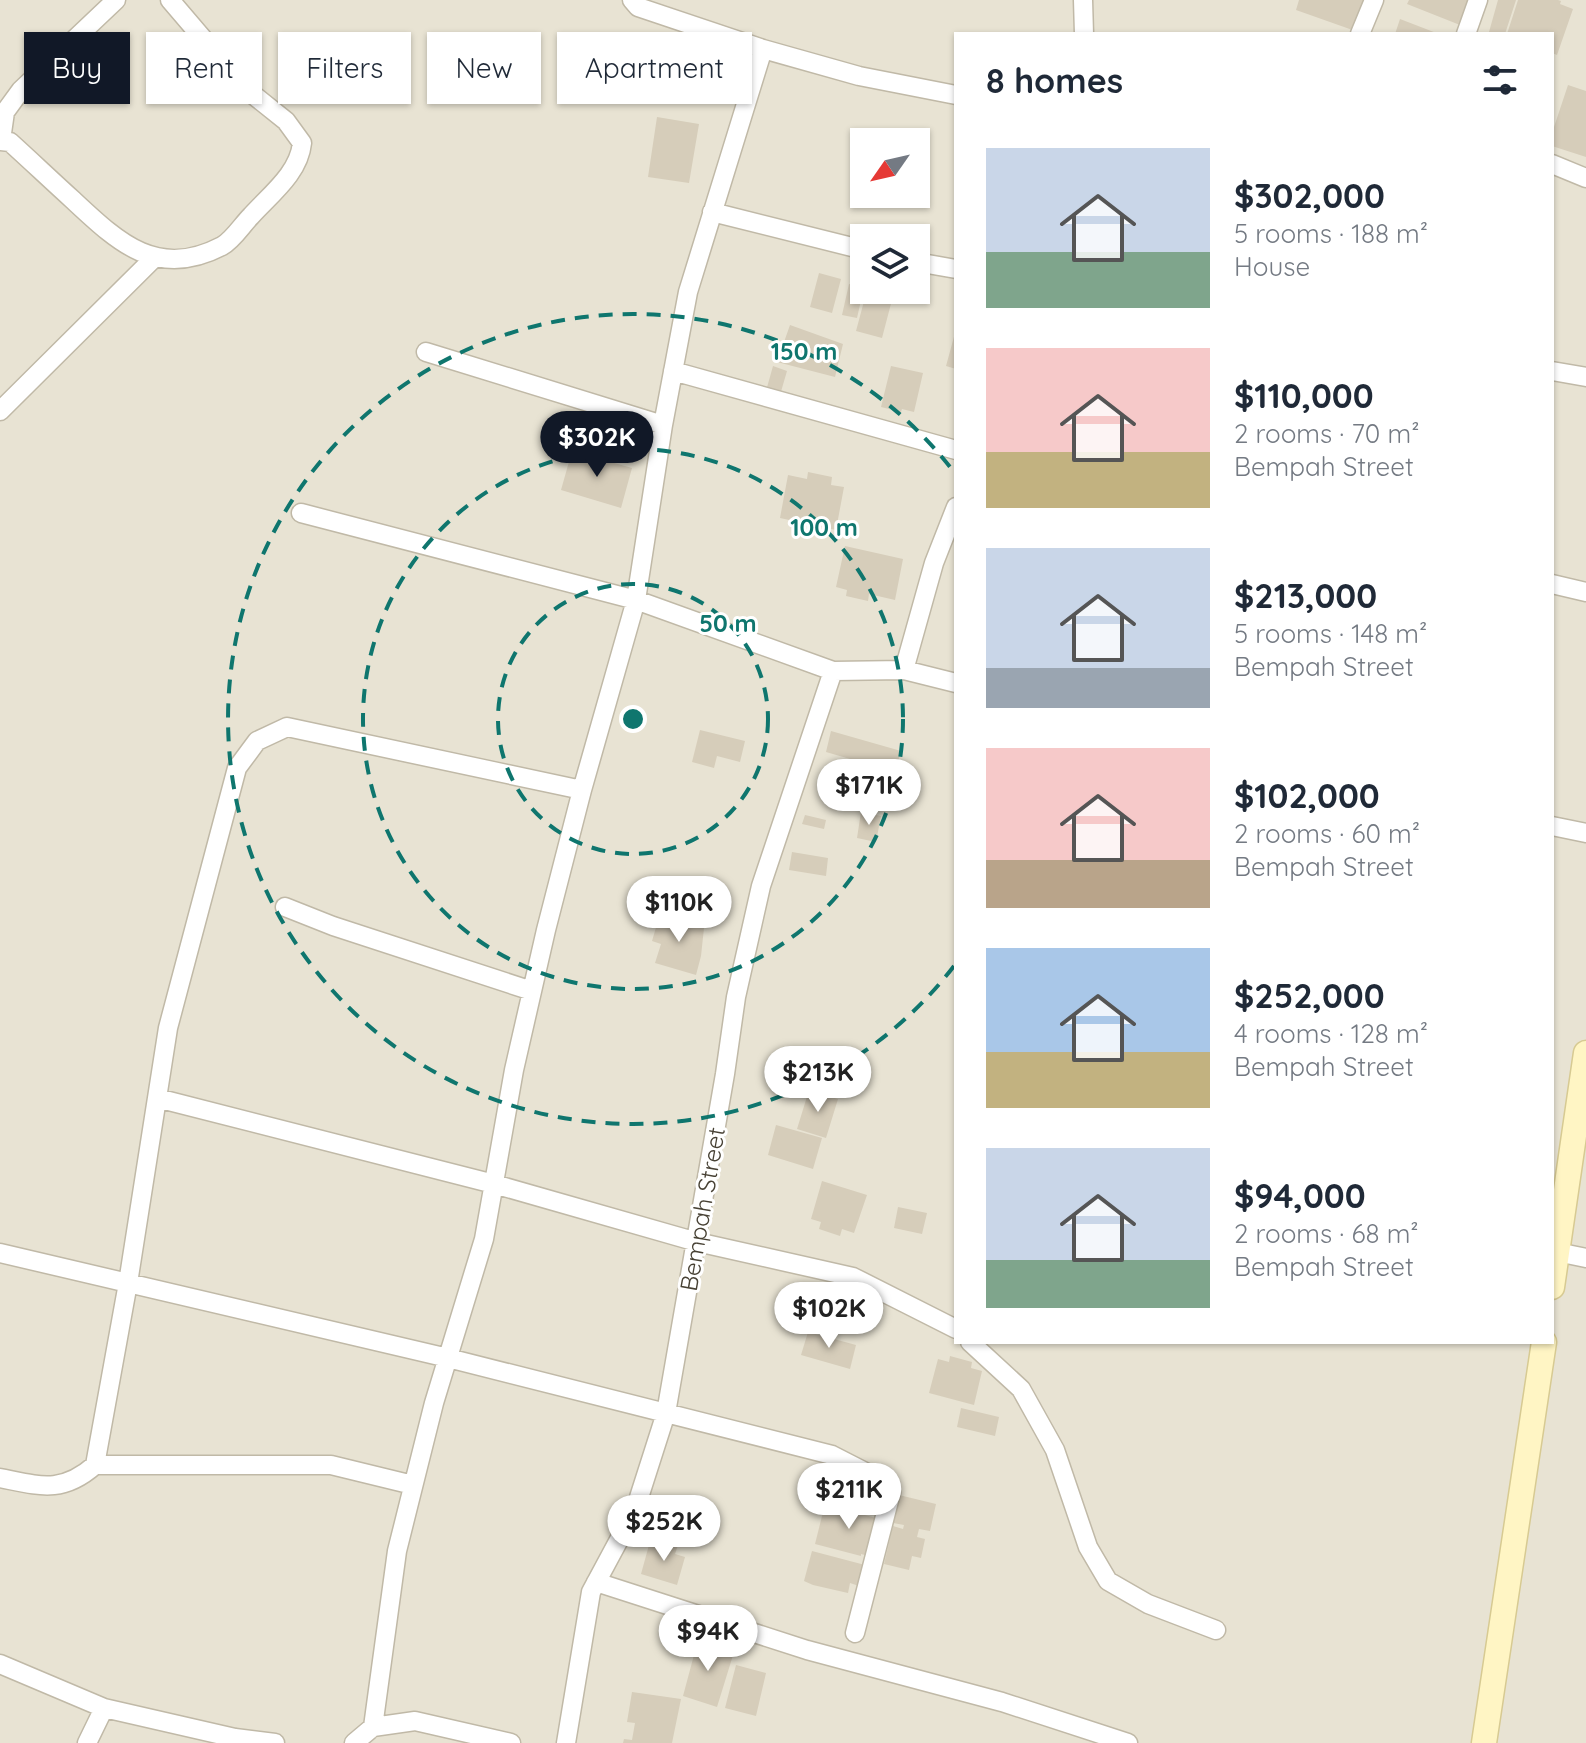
<!DOCTYPE html>
<meta charset="utf-8">
<style>
:root{--surface:#fff;--page:#f6f6f7;--text:#1f2937;--muted:#747a83;--accent:#111827}
body{margin:0;font-family:Quicksand,sans-serif;background:var(--page);color:var(--text);height:100vh;display:flex;flex-direction:column;font-size:30px;white-space:nowrap}
*{box-sizing:border-box;margin:0}
p{font-size:26px;color:var(--muted)}
.icon{flex:none;width:44px;height:44px;fill:none;stroke:currentColor;stroke-width:2;stroke-linecap:round;stroke-linejoin:round}
.map{position:relative;flex:1;overflow:hidden}
.side{position:absolute;left:954px;top:32px;width:600px;height:1312px;display:flex;flex-direction:column;background:var(--surface);border-radius:0px;box-shadow:0 2px 6px #0004}
.side>*{flex:none}
.guide{position:absolute;left:24px;top:32px;width:760px;height:72px;display:flex;gap:16px}
.needle{width:52px;rotate:236deg}
.controls{position:absolute;left:850px;top:128px;display:grid;gap:16px}
.controls a{display:grid;place-items:center;width:80px;height:80px;border-radius:0px;background:var(--surface);box-shadow:0 2px 6px #0004;font-size:40px}
.price{position:absolute;translate:-50% -68px;padding:0 18px;border-radius:28px;background:#fff;color:#222;font-size:26px;line-height:52px;filter:drop-shadow(0 2px 4px #0008)}
.price::after{content:'';position:absolute;left:50%;top:48px;width:24px;height:18px;margin-left:-12px;background:inherit;clip-path:polygon(0 0,100% 0,50% 100%)}
.price.active{background:var(--accent);color:#fff}
ul{padding:0;list-style:none}
li{display:flex;align-items:center;gap:24px;height:200px;padding:0 32px}
li span{display:grid;place-items:center;flex:none;width:224px;height:160px;border-radius:0px;color:#555}
li>.icon{margin-inline-start:auto}
span .icon{width:96px;height:96px;fill:#fffc;stroke-width:1}
li b{font-size:34px}
h2{display:flex;justify-content:space-between;align-items:center;height:96px;padding:0 32px;font-size:34px}
.pill{padding:0 28px;border-radius:0px;background:var(--surface);box-shadow:0 2px 6px #0004;font-size:28px;line-height:72px}
.pill.active{background:var(--accent);color:#fff}
.map>svg:first-child{display:block}
.residential{fill:#e8e3d3;fill-rule:evenodd}
.building{fill:#d6cdba}
.lines{fill:none;stroke-linecap:round;stroke-linejoin:round}
.street-casing{stroke:#c0b9a7;stroke-width:21}
.secondary-casing{stroke:#d7ca92;stroke-width:27}
.street{stroke:#fff;stroke-width:18}
.secondary{stroke:#fff5c4;stroke-width:24}
.ring{fill:none;stroke:#0f766e;stroke-width:4;stroke-dasharray:14 10}
.labels{text-anchor:middle;dominant-baseline:central;stroke-width:6;stroke-linejoin:round;paint-order:stroke}
.street-label{font-size:24px;fill:#474134;stroke:#fff}
.centre{fill:#0f766e;stroke:#fff;stroke-width:4}
.ring-label{font-size:24px;text-anchor:middle;font-weight:bold;fill:#0f766e;stroke:#fff;stroke-width:6;stroke-linejoin:round;paint-order:stroke}
</style>
<div class="map">
<svg width="1586" height="1743" viewBox="0 0 1586 1743">
<rect width="100%" height="100%" fill="#f4f1e6"/>
<path class="residential" d="M0,0H1586V1743H0ZM956,34H1552V1342H956ZM864,142H916V194H864ZM864,238H916V290H864Z"/>
<path class="building" d="M1299,0H1372L1361,33L1296,10Z
M1409,0H1469L1460,25L1407,4Z
M1498,0H1516L1505,34L1489,32Z
M1518,0H1558L1561,1L1560,4L1573,9L1557,55L1552,53V34H1507Z
M1400,19L1439,34H1395Z
M1568,85L1586,91V157L1552,146V133Z
M657,117L699,124L689,183L648,177Z
M819,273L841,279L832,313L810,307Z
M849,284L864,287L857,318L842,315Z
M867,290L893,296L882,338L856,331Z
M790,325L843,344L835,377L777,362Z
M955,333H956V369L946,366Z
M773,366L787,371L780,395L766,391Z
M891,366L923,373L914,412L902,409L901,412L881,407Z
M572,451L632,468L621,508L561,490Z
M808,472L832,477L831,485L844,487L836,530L780,518L788,475L807,479Z
M845,546L903,559L895,600L869,594L868,601L846,596L847,590L836,587Z
M700,730L745,741L740,762L717,756L714,768L692,762Z
M831,731L901,751L895,772L826,752Z
M859,765L891,773L883,805L850,797L852,788L848,787L852,773L857,774Z
M861,812L881,816L876,842L857,838Z
M805,815L826,820L824,829L802,824Z
M792,852L828,858L826,876L789,870Z
M666,913L704,928L701,956L696,975L655,963L661,944L652,941L657,924Z
M809,1090L838,1099L826,1138L797,1129Z
M776,1125L822,1138L813,1169L768,1155Z
M822,1181L867,1195L854,1233L842,1229L840,1236L819,1229L821,1222L811,1219Z
M898,1207L927,1213L922,1234L894,1228Z
M808,1332L856,1345L850,1369L801,1355Z
M950,1356L972,1362L971,1368L982,1371L974,1405L929,1393L938,1359L949,1362Z
M961,1408L999,1417L995,1436L957,1427Z
M899,1495L936,1504L930,1531L919,1529L917,1537L925,1539L921,1558L912,1556L909,1570L884,1564L893,1526L903,1529L904,1525L893,1523Z
M825,1504L883,1520L873,1557L861,1554V1556L815,1544Z
M663,1541L678,1545L675,1554L685,1557L677,1585L641,1574L649,1545L660,1548Z
M812,1551L865,1565L859,1586L850,1583L848,1593L813,1585L804,1581Z
M710,1639L724,1643L722,1649L734,1652L717,1707L683,1696L698,1640L708,1644Z
M736,1665L766,1673L756,1716L725,1708Z
M632,1692L681,1699L672,1743H623L624,1739L632,1740L635,1723L627,1722Z"/>
<g class="lines">
<g class="street-casing">
<path id="street" d="M632,0L638,7L763,49L859,76L956,95
M1083,0L1084,34
M1360,34L1374,0
M1466,34L1478,0
M1,140L5,112L21,90L116,0
M0,141L10,142C31,161 52,181 73,200C118,242 157,280 222,246C233,240 242,225 251,216C271,194 299,173 302,143L286,121L246,89L170,0
M1552,164L1586,178
M712,212L864,250
M916,262L956,269
M426,352L663,425
M673,371L956,450
M1552,371L1586,377
M0,411L155,257
M301,513L636,600L833,671L904,670L956,683
M1552,584L1586,592
M904,670L934,563L956,507
M1552,826L1586,833
M285,907L333,926L532,991
M157,1098L494,1184L697,1242L853,1277L956,1329
M1557,1252L1586,1258
M0,1253L448,1358L832,1455L877,1478L891,1493L855,1633
M970,1342L1021,1389L1055,1450L1088,1547L1108,1581L1148,1604L1216,1630
M95,1465L128,1283L168,1028L237,768L257,741L287,727L582,790
M0,1478C40,1486 62,1494 95,1465H331L413,1485
M596,1582L807,1650L1002,1702L1128,1743
M0,1664L104,1708L235,1738L275,1743
M373,1727L397,1551L434,1403L484,1239L514,1070L546,930L582,790L636,600L663,425L688,292L763,49
M87,1743L104,1708
M354,1743L373,1727L415,1721L511,1743
M566,1743L591,1592L635,1510L666,1413L725,1074L736,997L761,886L833,671"/>
</g>
<g class="secondary-casing">
<path id="secondary" d="M1552,1287L1586,1053
M1484,1743L1544,1342"/>
</g>
<use href="#street" class="street"/>
<use href="#secondary" class="secondary"/>
</g>
<g class="ring">
<circle cx="633" cy="719" r="135"/>
<circle cx="633" cy="719" r="270"/>
<path d="M954 966A405 405 0 1 1 954 472"/>
</g>
<g class="labels">
<g class="street-label">
<text transform="translate(702 1209) rotate(-80)">Bempah Street</text>
</g>
</g>
<circle cx="633" cy="719" r="12" class="centre"/>
<g class="ring-label">
<text x="804" y="360">150 m</text>
<text x="824" y="536">100 m</text>
<text x="728" y="632">50 m</text>
</g>
</svg>
<div class="controls">
<a><svg class="needle" viewBox="-14 -14 28 28"><path d="M0-13l5 13h-10z" fill="#e53935"/><path d="M0 13l5-13h-10z" fill="#747a83"/></svg></a>
<a><svg class="icon" aria-label="layers" viewBox="0 0 24 24"><path d="M12 4l9 5-9 5-9-5zM3 14l9 5 9-5"/></svg></a>
</div>
<b class="price active" style="left:597px;top:479px">$302K</b>
<b class="price" style="left:869px;top:827px">$171K</b>
<b class="price" style="left:679px;top:944px">$110K</b>
<b class="price" style="left:818px;top:1114px">$213K</b>
<b class="price" style="left:829px;top:1350px">$102K</b>
<b class="price" style="left:849px;top:1531px">$211K</b>
<b class="price" style="left:664px;top:1563px">$252K</b>
<b class="price" style="left:708px;top:1673px">$94K</b>
<div class="guide">
<a class="pill active">Buy</a>
<a class="pill">Rent</a>
<a class="pill">Filters</a>
<a class="pill">New</a>
<a class="pill">Apartment</a>
</div>
<section class="side">
<h2>8 homes<svg class="icon" aria-label="filters" viewBox="0 0 24 24"><path d="M4 7h16M4 17h16"/><circle cx="9" cy="7" r="2"/><circle cx="15" cy="17" r="2"/></svg></h2>
<ul>
<li><span style="background:linear-gradient(#c9d6e8 65%,#7fa58c 0)"><svg class="icon" aria-label="home" viewBox="0 0 24 24"><path d="M3 11l9-7 9 7M6 9v11h12V9"/></svg></span><div><b>$302,000</b><p>5 rooms · 188 m²</p><p>House</p></div></li>
<li><span style="background:linear-gradient(#f6c9c9 65%,#c2b280 0)"><svg class="icon" aria-label="home" viewBox="0 0 24 24"><path d="M3 11l9-7 9 7M6 9v11h12V9"/></svg></span><div><b>$110,000</b><p>2 rooms · 70 m²</p><p>Bempah Street</p></div></li>
<li><span style="background:linear-gradient(#c9d6e8 75%,#9aa5b1 0)"><svg class="icon" aria-label="home" viewBox="0 0 24 24"><path d="M3 11l9-7 9 7M6 9v11h12V9"/></svg></span><div><b>$213,000</b><p>5 rooms · 148 m²</p><p>Bempah Street</p></div></li>
<li><span style="background:linear-gradient(#f6c9c9 70%,#b9a48a 0)"><svg class="icon" aria-label="home" viewBox="0 0 24 24"><path d="M3 11l9-7 9 7M6 9v11h12V9"/></svg></span><div><b>$102,000</b><p>2 rooms · 60 m²</p><p>Bempah Street</p></div></li>
<li><span style="background:linear-gradient(#a9c7e8 65%,#c2b280 0)"><svg class="icon" aria-label="home" viewBox="0 0 24 24"><path d="M3 11l9-7 9 7M6 9v11h12V9"/></svg></span><div><b>$252,000</b><p>4 rooms · 128 m²</p><p>Bempah Street</p></div></li>
<li><span style="background:linear-gradient(#c9d6e8 70%,#7fa58c 0)"><svg class="icon" aria-label="home" viewBox="0 0 24 24"><path d="M3 11l9-7 9 7M6 9v11h12V9"/></svg></span><div><b>$94,000</b><p>2 rooms · 68 m²</p><p>Bempah Street</p></div></li>
</ul>
</section>
</div>
